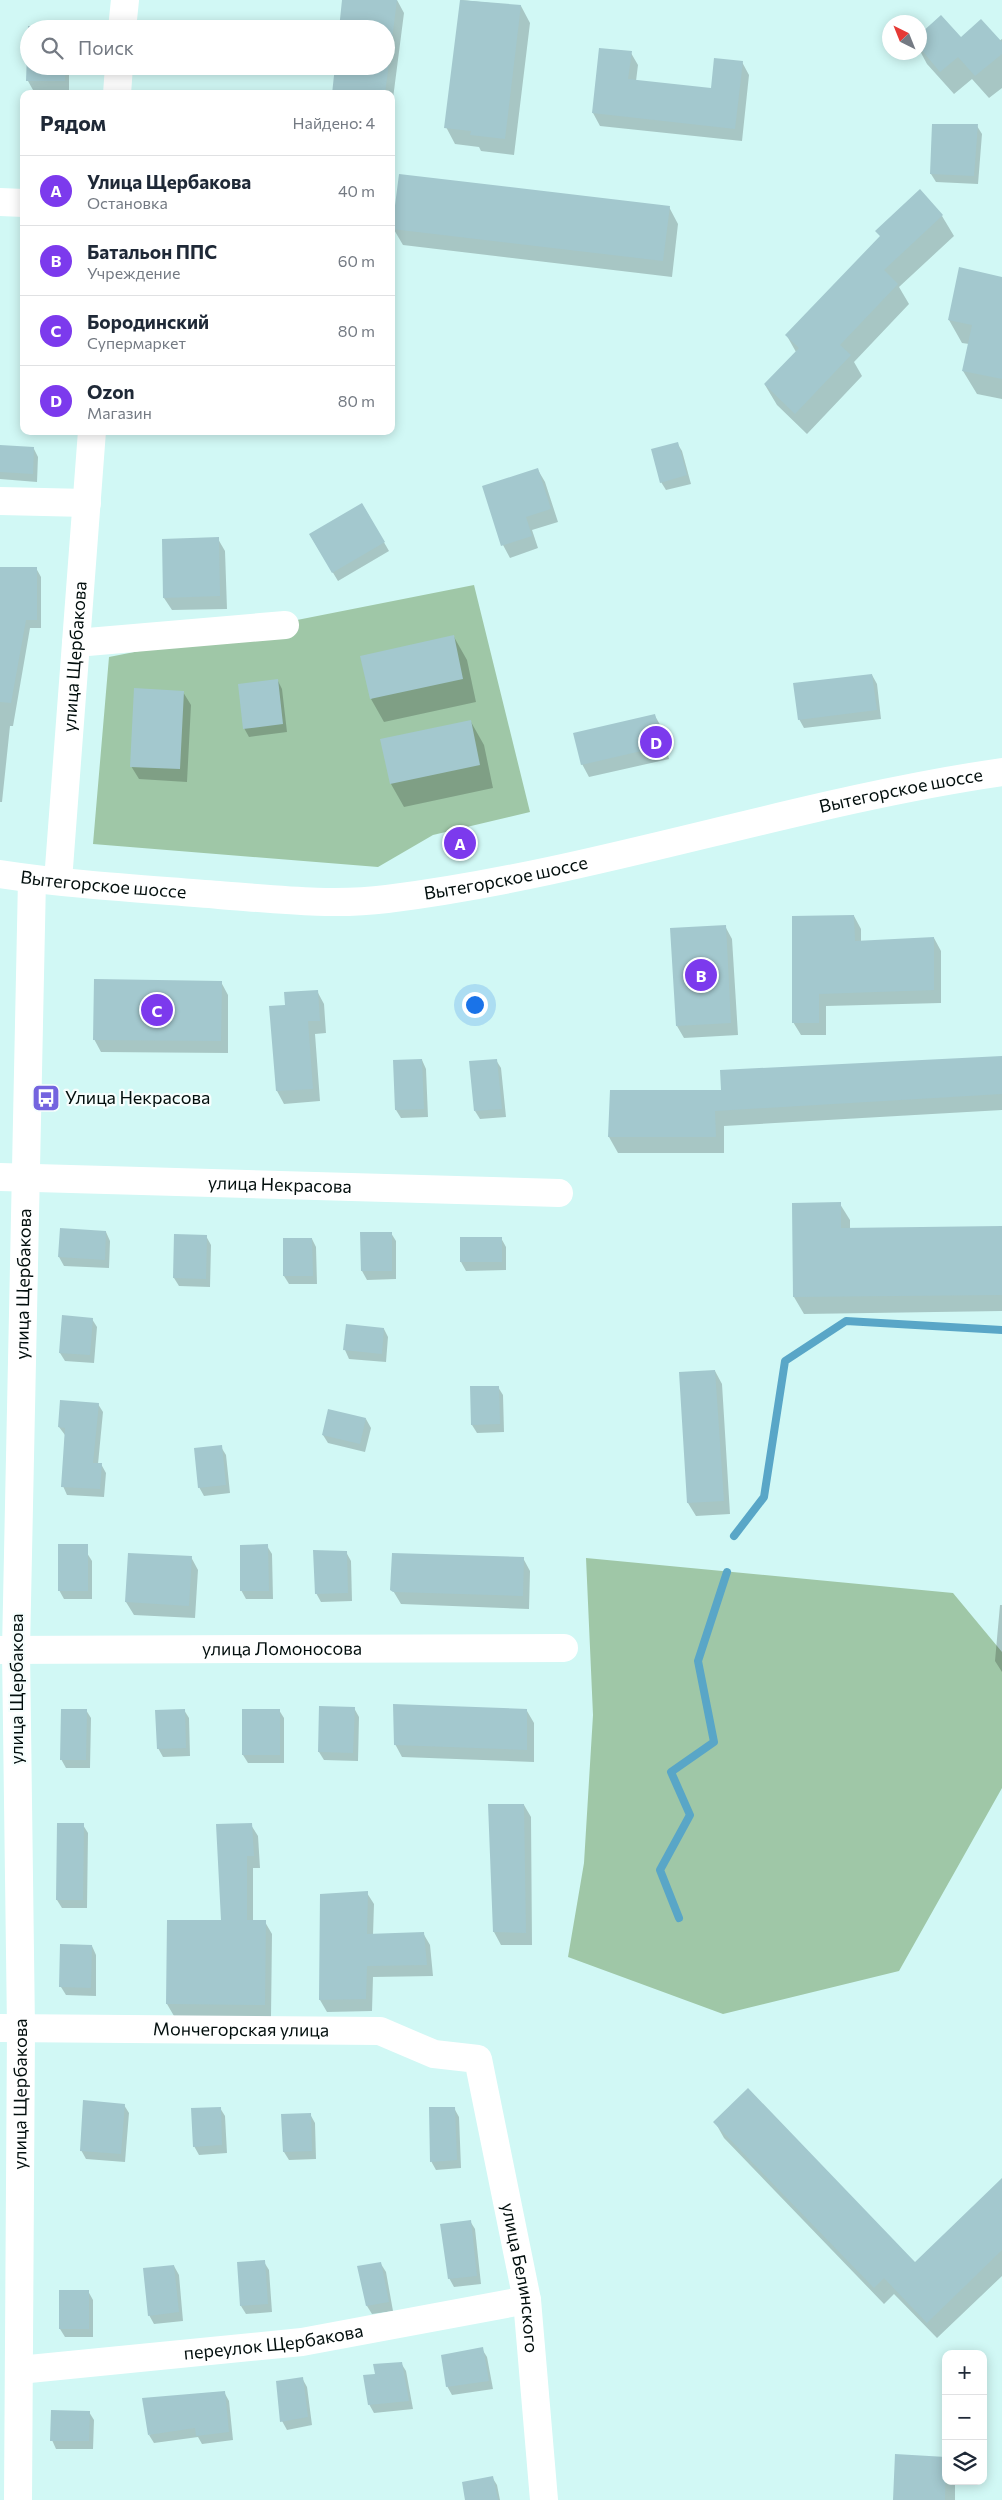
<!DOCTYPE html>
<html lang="ru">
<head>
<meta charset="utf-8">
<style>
  body { margin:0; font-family:Commissioner,sans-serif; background:#f6f6f7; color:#1f2937 }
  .controls { position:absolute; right:15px; bottom:15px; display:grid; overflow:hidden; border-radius:10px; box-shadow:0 2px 12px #0003 }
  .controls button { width:45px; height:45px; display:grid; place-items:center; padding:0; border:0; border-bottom:1px solid #e0e1e3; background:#fff; color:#1f2937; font:25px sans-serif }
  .compass { position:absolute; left:882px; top:15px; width:45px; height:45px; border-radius:50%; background:#fff; box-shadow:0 2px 12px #0003; rotate:317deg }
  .you { position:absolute; left:474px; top:1004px; width:18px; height:18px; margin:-12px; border:4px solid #fff; border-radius:50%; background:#1a73e8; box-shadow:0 0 0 8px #1a73e833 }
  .badge { display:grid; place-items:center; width:32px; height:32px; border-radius:50%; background:#7c3aed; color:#fff; font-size:16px; font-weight:700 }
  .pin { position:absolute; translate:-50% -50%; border:2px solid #fff; box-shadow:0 1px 5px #0006 }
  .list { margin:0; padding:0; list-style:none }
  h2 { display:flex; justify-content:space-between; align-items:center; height:65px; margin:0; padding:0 20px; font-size:21px }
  h2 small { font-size:16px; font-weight:400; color:#747a83 }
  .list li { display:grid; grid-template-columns:32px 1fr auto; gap:15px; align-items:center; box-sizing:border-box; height:70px; padding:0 20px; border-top:1px solid #e0e1e3 }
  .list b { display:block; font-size:19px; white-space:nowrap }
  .list p { margin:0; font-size:16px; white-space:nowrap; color:#747a83 }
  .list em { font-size:16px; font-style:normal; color:#747a83 }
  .icon { flex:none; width:28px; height:28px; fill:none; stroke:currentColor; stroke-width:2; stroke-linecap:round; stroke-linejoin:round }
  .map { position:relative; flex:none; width:1002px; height:2500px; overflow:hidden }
  .search { position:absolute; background:#fff; box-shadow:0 2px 12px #0003; left:20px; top:20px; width:375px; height:55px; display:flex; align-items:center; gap:12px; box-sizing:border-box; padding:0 18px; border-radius:28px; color:#747a83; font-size:19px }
  .panel { position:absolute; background:#fff; box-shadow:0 2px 12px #0003; left:20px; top:90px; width:375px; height:345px; border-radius:10px }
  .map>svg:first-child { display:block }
</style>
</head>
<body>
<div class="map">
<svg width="1002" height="2500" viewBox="0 0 1002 2500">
  <rect width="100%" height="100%" fill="#d1f8f5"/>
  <!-- green -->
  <path fill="#9fc7a7" d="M474 585 530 812 433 835 378 867 93 844 109 657Z
    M586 1558 953 1593 1002 1652V1788L899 1971 723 2014 568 1957 584 1863 593 1715Z"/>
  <!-- shadow -->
  <path fill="#0003" d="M344 0H397L404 13 391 114V94H333L386 66V29Z
    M461 0 521 6 530 23 514 155 481 151 479 147 455 144 446 127Z
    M941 16 961 38 999 41 1002 39V88L989 98 972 79 954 94 927 64 920 51V35Z
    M29 32V66H69V90H33L28 81Z
    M631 53 638 65 636 81 712 89 742 62 749 75 742 141 600 126 593 113Z
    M977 126 982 134 978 184 936 182 931 174Z
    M919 191 942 216 954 236 899 287 909 304 854 362 862 376 807 434 777 405 765 385 796 352 787 336 881 237 877 231Z
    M669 207 678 224 672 277 403 245 393 228Z
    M1002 278V399L977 394 963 371 969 344 962 343 949 320Z
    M677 443 682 451 691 484 666 490 661 482Z
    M0 447 34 449 38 457 37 482 0 479Z
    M538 470 545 482 558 522 532 530 538 548 510 558 503 545Z
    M362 504 389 551 338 581 310 535Z
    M218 539 225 551 227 609 172 610 164 598Z
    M36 568 41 577V628H30L13 726H10L2 802H0V653Z
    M454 637 467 660 476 702 384 722 371 699Z
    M872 675 877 684 881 719 804 728 799 719Z
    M278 681 282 689 287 732 249 737 244 728Z
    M183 692 191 705 187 782 139 779 131 766Z
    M655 716 662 728 669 759 589 777 582 764Z
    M471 722 484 745 493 788 404 807 391 784 382 740Z
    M854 916 861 929V942L934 938 941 951V1003L826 1006V1035H801L793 1022Z
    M725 926 732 939 738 1035 684 1038 677 1026Z
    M221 982 228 995V1053L101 1052 94 1039Z
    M317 991 324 1004 326 1033 315 1034 320 1101 284 1104 277 1091 271 1007 287 1006Z
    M1002 1057V1110L724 1126V1153H618L609 1137 611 1092 722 1091Z
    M422 1060 426 1069 428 1117 401 1118 396 1110Z
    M496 1060 501 1068 506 1117 480 1119 475 1111Z
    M793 1204H840L850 1220V1229L1002 1227V1311L804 1314 794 1297Z
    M61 1230 106 1232 110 1241 109 1268 64 1266 59 1257Z
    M361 1233H391L396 1241V1279L367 1280 362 1271Z
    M206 1236 211 1245 210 1287 179 1286 174 1278Z
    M461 1238H501L506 1247V1270L466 1271 461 1262Z
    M312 1239 316 1247 317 1284H289L284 1276Z
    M92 1319 97 1327 94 1363 65 1361 60 1353Z
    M384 1329 388 1337 386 1362 349 1359 345 1350Z
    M715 1371 722 1384 730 1514 696 1516 688 1503 680 1373Z
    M498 1387 503 1395 504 1432 477 1433 472 1425Z
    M98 1404 103 1412 98 1464H101L106 1473 104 1497 67 1495 63 1486 65 1435 59 1427Z
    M366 1419 371 1428 365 1452 328 1443 323 1435Z
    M221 1447 226 1455 230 1493 204 1496 199 1487Z
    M267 1546 272 1554 273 1599H246L241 1590Z
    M346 1552 351 1561 352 1601 321 1602 316 1593Z
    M87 1553 92 1561V1599H64L59 1590Z
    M191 1557 198 1570 195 1618 134 1615 126 1602Z
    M523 1558 530 1571 529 1609 401 1604 392 1589Z
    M1000 1605H1002V1672L995 1661Z
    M354 1708 359 1717 358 1761 324 1760 319 1752Z
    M86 1710 91 1718 90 1768H66L61 1759Z
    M184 1710 189 1718 190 1756 163 1757 158 1748Z
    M279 1710 284 1718V1763H248L243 1755Z
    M527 1711 534 1723V1762L402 1757 395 1744Z
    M524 1805 531 1817 532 1945H501L494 1932Z
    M83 1825 88 1833 87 1908H62L57 1900Z
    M251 1825 258 1836 260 1868H253V1922H265L272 1934 271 2017 174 2016 167 2004 222 1921Z
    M367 1893 374 1904 373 1935 423 1933 430 1945 433 1976 373 1977 372 2011 327 2012 320 2000Z
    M92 1946 96 1955V1996L66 1995 61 1987Z
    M124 2105 129 2113 125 2162 86 2159 81 2150Z
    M220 2108 225 2116 227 2153 199 2155 194 2146Z
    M454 2108 459 2117 461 2168 436 2170 431 2161Z
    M310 2114 315 2123 316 2159 289 2160 284 2152 282 2116Z
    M715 2122 915 2264 1002 2180V2276L937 2338 894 2294 884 2304 724 2138Z
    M470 2221 475 2229 481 2284 454 2287 449 2278Z
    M264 2262 269 2270 272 2312 246 2314 241 2306Z
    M381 2264 386 2272 393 2311 372 2314 367 2306Z
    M174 2266 179 2275 183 2321 154 2324 149 2315Z
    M88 2291 93 2300V2337H65L60 2329Z
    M482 2349 487 2357 493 2389 452 2395 447 2386Z
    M401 2363 406 2371 413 2409 374 2413 369 2404 376 2375Z
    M302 2378 307 2387 312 2425 287 2430 282 2421Z
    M224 2392 229 2401 233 2440 202 2444 198 2437 154 2443 149 2435Z
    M89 2412 94 2420 93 2449H56L52 2440Z
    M946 2458V2481H955V2500H894Z
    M492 2477 497 2485 500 2500H466Z"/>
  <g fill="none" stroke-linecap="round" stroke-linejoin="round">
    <!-- stream -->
    <path stroke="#59a6c7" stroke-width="8" d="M734 1536 764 1497 785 1361 846 1321 1002 1330
      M679 1918 660 1870 690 1815 671 1772 714 1742 698 1661 727 1572"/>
  </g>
  <!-- building -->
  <path fill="#a3c8ce" d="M342 0H397L385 94H332L335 66H386V29H339Z
    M460 0 521 5 505 139 470 135 471 131 444 128Z
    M941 15 961 37 981 19 1002 42V54L975 76 958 57 940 72 920 48V34Z
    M28 26H65V29H29V66H65V81H26Z
    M599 48 632 51 628 79 711 88 714 58 743 61 735 129 592 113Z
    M932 124H978L974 176 930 174Z
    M399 174 670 206 663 261 392 229Z
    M920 189 943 215 884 270 898 284 840 345 851 355 795 414 764 384 799 348 785 335 880 236 875 231Z
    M959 267 1002 277V379L962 371 972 325 948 320Z
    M678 442 687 475 660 483 651 449Z
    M0 445 34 447 33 474 0 472Z
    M538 468 551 509 526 517 532 536 501 546 482 486Z
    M362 503 385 542 332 573 309 534Z
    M219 537 220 596 163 598 162 539Z
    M0 567H37V620H26L11 703 0 702Z
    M454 635 463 679 370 699 360 656Z
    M872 674 877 710 798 720 793 683Z
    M278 679 283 724 243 729 238 684Z
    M134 688 184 691 180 769 130 767Z
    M655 714 663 746 581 765 573 733Z
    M471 720 480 765 390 784 380 739Z
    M854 915 855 941 934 937V990L819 994V1023H792V916Z
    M726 925 731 1023 676 1026 670 928Z
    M94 979 222 981 221 1041 93 1040Z
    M318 990 320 1021H308L313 1089 276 1091 269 1006 285 1005 284 992Z
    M1002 1056V1094L715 1111 716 1137H608L610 1090H721L720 1070Z
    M422 1059 424 1109 395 1110 393 1060Z
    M497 1059 502 1109 474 1111 469 1061Z
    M841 1202V1228L1002 1226V1295L793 1297 792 1203Z
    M60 1228 106 1231 105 1260 58 1257Z
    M360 1232H392V1271H361Z
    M174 1234 207 1235 206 1279 173 1278Z
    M460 1237H502V1262H460Z
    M283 1238H312L313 1276H283Z
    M62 1315 93 1318 90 1355 59 1353Z
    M346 1324 384 1328 382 1354 343 1350Z
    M715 1370 724 1501 687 1503 679 1372Z
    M470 1386H499L500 1424 471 1425Z
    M60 1400 99 1403 93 1463H102L100 1489 61 1487 65 1428 58 1427Z
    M328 1409 366 1418 360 1444 322 1435Z
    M222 1445 226 1485 198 1488 194 1448Z
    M58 1544H88V1591H58Z
    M268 1544 269 1591H240V1545Z
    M313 1550 347 1551 348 1593 315 1594Z
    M128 1553 192 1556 189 1606 125 1602Z
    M392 1553 524 1557 523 1596 393 1592 390 1590Z
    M393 1704 527 1709V1750L394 1745Z
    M319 1706 355 1707 353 1753 318 1752Z
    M61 1709H87L86 1760H60Z
    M185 1709 186 1748 157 1749 155 1710Z
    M242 1709H280V1755H242Z
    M488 1804H524L526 1933 493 1932Z
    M57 1823H84L83 1900H56Z
    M252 1823 254 1856H247V1920H266L265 2005 166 2004 167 1920H221L216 1824Z
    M368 1891 367 1934 424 1932 427 1965 367 1966 366 1999 319 2000 320 1894Z
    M60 1944 92 1945 91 1988 59 1987Z
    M748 2088 915 2262 1002 2178V2250L927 2323 884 2278 874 2288 713 2122Z
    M83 2100 125 2104 121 2154 80 2151Z
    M221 2107 222 2145 193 2147 191 2108Z
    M429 2107H455L457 2160 430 2162Z
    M311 2113 312 2151 283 2152 281 2114Z
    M471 2220 477 2276 448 2279 440 2224Z
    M265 2260 268 2304 240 2306 237 2262Z
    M381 2262 389 2302 366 2306 357 2266Z
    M174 2265 179 2312 148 2316 143 2268Z
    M59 2290H89V2329H59Z
    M483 2347 489 2381 446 2387 441 2355Z
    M402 2362 409 2401 368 2405 363 2375 375 2374 373 2364Z
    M303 2377 308 2417 280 2422 276 2381Z
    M225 2391 229 2432 196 2436 195 2428 148 2435 142 2398Z
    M51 2410 90 2411 89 2441H50Z
    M895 2454 946 2457 945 2500H893Z
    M493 2476 498 2500H465L462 2482Z"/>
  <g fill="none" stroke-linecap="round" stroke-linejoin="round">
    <!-- minor -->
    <g stroke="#fff" stroke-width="28">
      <path d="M122 29 125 0"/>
      <path d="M117 94 119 66"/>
      <path d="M0 202 24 203"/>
      <path d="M0 501 87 503"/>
      <path d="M76 643 285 625"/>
      <path id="s1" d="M58 881 92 431"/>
      <path id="s2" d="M0 1177 559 1193"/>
      <path id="s3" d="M0 1650 564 1648"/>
      <path id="s4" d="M0 2028 380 2031 434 2054 478 2059 527 2300 544 2500"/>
      <path id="s5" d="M19 2370 302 2342 527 2300"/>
      <path id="s6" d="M18 2500 21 2028 16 1650 32 879"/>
    </g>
    <!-- major -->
    <path stroke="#fff" stroke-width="28" id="s7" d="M0 874C72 885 146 889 219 895 274 899 331 906 387 899 595 873 795 802 1002 772"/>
  </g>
  <!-- icons -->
  <defs>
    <symbol id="bus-square" viewBox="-11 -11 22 22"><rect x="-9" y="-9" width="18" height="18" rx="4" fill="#7464df" stroke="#f6fefd"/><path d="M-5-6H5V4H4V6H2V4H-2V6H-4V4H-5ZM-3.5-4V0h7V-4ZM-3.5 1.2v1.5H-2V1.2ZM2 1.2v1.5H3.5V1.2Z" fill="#fff"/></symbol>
  </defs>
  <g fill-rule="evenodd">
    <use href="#bus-square" x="30" y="1082" width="32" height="32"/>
  </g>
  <g text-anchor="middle" stroke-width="4.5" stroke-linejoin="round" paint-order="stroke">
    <!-- street labels -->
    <g font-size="18" fill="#020e0d" stroke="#f6fefd">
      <text dy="6" stroke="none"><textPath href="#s1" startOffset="225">улица Щербакова</textPath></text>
      <text dy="6" stroke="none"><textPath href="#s7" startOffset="914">Вытегорское шоссе</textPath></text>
      <text dy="6" stroke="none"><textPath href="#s7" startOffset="509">Вытегорское шоссе</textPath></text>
      <text dy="6" stroke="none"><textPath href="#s7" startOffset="104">Вытегорское шоссе</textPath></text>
      <text dy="6" stroke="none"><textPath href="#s2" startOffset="280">улица Некрасова</textPath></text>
      <text dy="6" stroke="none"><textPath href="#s6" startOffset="1216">улица Щербакова</textPath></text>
      <text dy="6" stroke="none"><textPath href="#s3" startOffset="282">улица Ломоносова</textPath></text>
      <text transform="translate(17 1689) rotate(-90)" y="6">улица Щербакова</text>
      <text dy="6" stroke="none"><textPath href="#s4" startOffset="241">Мончегорская улица</textPath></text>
      <text dy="6" stroke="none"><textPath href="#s6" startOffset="406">улица Щербакова</textPath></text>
      <text dy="6" stroke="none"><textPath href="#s4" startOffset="706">улица Белинского</textPath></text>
      <text dy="6" stroke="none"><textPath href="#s5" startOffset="256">переулок Щербакова</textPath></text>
    </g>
    <!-- poi labels -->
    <g font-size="18" fill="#020e0d" stroke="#f6fefd" text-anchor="start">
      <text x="65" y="1104">Улица Некрасова</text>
    </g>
  </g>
</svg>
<div class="controls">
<button>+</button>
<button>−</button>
<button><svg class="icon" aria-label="layers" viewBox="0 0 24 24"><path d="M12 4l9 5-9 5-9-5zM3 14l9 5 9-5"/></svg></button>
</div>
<svg class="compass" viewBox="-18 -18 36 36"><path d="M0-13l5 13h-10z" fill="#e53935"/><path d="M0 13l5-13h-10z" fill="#747a83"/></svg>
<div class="you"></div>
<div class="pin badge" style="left:460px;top:843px">A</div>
<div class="pin badge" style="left:701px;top:975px">B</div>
<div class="pin badge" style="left:157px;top:1010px">C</div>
<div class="pin badge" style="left:656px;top:742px">D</div>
<div class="search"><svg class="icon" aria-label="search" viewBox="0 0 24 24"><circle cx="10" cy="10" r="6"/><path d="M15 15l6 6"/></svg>Поиск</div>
<section class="panel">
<h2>Рядом<small>Найдено: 4</small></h2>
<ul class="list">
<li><span class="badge">A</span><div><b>Улица Щербакова</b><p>Остановка</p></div><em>40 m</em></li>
<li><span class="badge">B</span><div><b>Батальон ППС</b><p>Учреждение</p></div><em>60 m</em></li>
<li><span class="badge">C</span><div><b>Бородинский</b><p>Супермаркет</p></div><em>80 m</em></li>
<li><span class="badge">D</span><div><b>Ozon</b><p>Магазин</p></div><em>80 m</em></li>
</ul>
</section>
</div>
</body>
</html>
